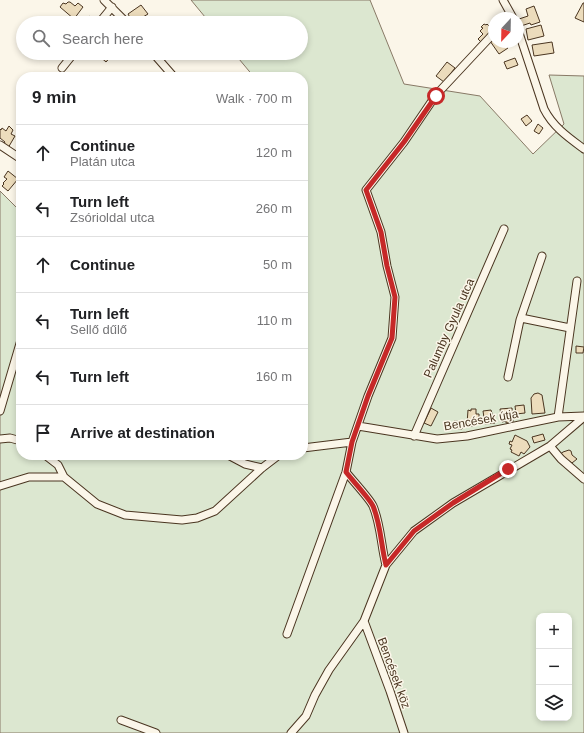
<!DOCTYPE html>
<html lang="en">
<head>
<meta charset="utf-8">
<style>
  body { margin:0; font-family:Arial,sans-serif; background:#f6f6f6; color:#202124 }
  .controls { position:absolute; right:12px; bottom:12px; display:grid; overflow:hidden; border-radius:8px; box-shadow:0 2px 6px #0003 }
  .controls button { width:36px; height:36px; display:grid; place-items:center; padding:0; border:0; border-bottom:1px solid #e0e0e0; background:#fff; color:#202124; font:20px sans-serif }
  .compass { position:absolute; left:488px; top:12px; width:36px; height:36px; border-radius:50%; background:#fff; box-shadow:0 2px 6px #0003; rotate:202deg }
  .stop { position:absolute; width:12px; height:12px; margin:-9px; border:3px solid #c62828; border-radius:50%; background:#fff }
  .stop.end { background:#c62828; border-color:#fff; box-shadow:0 1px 4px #0008 }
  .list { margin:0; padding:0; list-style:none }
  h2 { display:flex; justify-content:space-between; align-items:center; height:52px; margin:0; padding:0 16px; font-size:17px }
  h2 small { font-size:13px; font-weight:400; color:#757577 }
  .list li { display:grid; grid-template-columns:26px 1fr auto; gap:12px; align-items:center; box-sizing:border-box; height:56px; padding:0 16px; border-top:1px solid #e0e0e0 }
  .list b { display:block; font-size:15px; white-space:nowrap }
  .list p { margin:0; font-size:13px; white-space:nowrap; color:#757577 }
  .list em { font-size:13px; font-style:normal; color:#757577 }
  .icon { flex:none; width:22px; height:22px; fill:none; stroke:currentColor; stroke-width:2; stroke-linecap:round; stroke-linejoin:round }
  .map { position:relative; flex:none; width:584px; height:733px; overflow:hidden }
  .search { position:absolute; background:#fff; box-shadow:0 2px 6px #0003; left:16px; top:16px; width:292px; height:44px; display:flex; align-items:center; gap:10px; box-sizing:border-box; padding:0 14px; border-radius:22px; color:#757577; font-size:15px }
  .panel { position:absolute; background:#fff; box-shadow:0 2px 6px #0003; left:16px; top:72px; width:292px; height:388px; border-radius:16px }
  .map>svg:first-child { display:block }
</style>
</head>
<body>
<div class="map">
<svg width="584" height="733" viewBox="0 0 584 733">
  <rect width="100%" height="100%" fill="#fbf6e9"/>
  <!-- green -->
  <path fill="#dce7d0" stroke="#887966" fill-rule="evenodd" d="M191 0H370L404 84 480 96 533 154 564 124 549 75 584 76V733H0V191L21 212V455H303V77H254L234 53H301V23H210ZM539 616H569V718H539Z"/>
  <!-- building -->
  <path fill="#ecdcbc" stroke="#4a3520" d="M68 2H70L75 6 78 3 83 7 74 19 60 7 63 3 66 4Z
    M583 3H584V22L575 18Z
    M141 5 148 14 133 23 128 14Z
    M534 6 540 22 531 25 530 23 521 26 519 19 528 16 526 9Z
    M83 16 86 19 89 16 94 20 91 23H78Z
    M484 24 486 25 487 24 493 30 481 42 478 39 483 34 480 31 483 28 481 27Z
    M541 25 544 36 528 40 526 29Z
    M494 38V42H503L508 48 499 54 490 41Z
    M552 42 554 53 534 56 532 45Z
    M97 53H114L106 62 97 54Z
    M515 58 518 65 507 69 504 62Z
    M447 62 455 68 444 82 436 76Z
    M527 115 532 121 526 126 521 119Z
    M538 124 543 128 539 134 534 131Z
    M9 126 13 130 11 134 15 136 8 148 3 145 5 142 0 138V129L1 130 2 128 6 131Z
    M8 171 18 179 8 191 2 186 4 184 3 183 7 179 4 177Z
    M576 346 584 347 583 353H576Z
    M538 393 542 395 545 413 532 414 531 398 534 394Z
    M524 405 525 413 516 414 515 406Z
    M431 408 438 412 431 426 424 423Z
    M512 408 513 422 506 423V421L502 422 500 409Z
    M471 409H476V414H479V422H477L476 425H473V426H470V424H467L468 410 471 411Z
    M491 410 495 423 485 424 483 411Z
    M454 421 463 422 462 429 453 428Z
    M543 434 545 440 534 443 532 437Z
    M515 435 527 441 530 447 524 454 521 452 519 456 511 452 512 450 510 449 512 445 509 444 510 441 512 442Z
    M569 450 571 451 572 455 577 459 572 463 569 461 567 463 559 455 563 452Z"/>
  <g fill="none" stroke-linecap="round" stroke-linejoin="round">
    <defs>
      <path id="minor" d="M104 0 127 23
        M503 0 513 18
        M99 23 112 7
        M518 30 544 109C553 127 569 138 584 149
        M153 53 174 77
        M62 68 74 53
        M0 145 21 159
        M521 318 570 328
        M508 377 520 320 542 256
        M0 411 21 340
        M558 417 577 281
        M358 426 437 439 467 436 558 417 584 416
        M414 436 504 229
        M0 439 10 438 21 441
        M550 446 561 459 584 479
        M303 448 352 442
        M45 455 58 465 64 477 97 504 125 515 182 520 197 518 215 511 262 468 279 455
        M228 455 245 464 262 468
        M346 472C352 480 370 499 373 506 381 525 381 546 386 565
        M0 486 29 477H64
        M364 621 390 691 404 733
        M287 634 346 472 352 442 368 396 392 338 395 297 387 266 381 232 366 190 404 142 436 95 494 33
        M121 720 156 733
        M291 733 306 716 315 695 329 670 364 621 386 565 414 531 453 503 550 446 584 417"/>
    </defs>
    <!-- minor casing -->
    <use href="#minor" stroke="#4a3520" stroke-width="9"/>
    <!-- minor -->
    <use href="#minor" stroke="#fbf6e9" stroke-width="7"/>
  </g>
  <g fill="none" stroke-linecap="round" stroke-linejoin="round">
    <!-- route -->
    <path stroke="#c62828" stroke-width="5" d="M436 96 404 142 366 190 381 232 387 266 395 297 392 338 368 396 352 442 346 472C352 480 370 499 373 506 381 525 381 546 386 565L414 531 453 503 508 469"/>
  </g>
  <g text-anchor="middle" stroke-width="3" stroke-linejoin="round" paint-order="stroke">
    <!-- street labels -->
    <g font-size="12" fill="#4a3520" stroke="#fbf6e9">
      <text transform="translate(449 328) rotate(-66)" y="4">Palumby Gyula utca</text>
      <text transform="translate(481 420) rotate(-10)" y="4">Bencések útja</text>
      <text transform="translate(394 673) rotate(70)" y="4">Bencések köz</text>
    </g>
  </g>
</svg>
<div class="controls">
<button>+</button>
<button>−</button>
<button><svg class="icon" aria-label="layers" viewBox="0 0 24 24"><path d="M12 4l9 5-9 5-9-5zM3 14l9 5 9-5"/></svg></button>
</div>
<svg class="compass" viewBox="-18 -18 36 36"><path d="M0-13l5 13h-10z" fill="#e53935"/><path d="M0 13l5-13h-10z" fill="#757577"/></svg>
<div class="stop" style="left:436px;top:96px"></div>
<div class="stop end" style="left:508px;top:469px"></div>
<div class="search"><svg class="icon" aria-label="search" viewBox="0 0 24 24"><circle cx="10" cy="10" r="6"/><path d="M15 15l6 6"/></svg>Search here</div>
<section class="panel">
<h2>9 min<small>Walk · 700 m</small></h2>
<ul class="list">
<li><svg class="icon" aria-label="ahead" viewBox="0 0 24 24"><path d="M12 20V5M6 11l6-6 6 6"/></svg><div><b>Continue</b><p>Platán utca</p></div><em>120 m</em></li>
<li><svg class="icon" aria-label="left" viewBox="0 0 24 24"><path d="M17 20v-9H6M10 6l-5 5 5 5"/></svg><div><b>Turn left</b><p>Zsórioldal utca</p></div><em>260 m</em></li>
<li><svg class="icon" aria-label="ahead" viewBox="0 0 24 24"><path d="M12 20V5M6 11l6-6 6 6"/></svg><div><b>Continue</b></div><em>50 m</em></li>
<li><svg class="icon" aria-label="left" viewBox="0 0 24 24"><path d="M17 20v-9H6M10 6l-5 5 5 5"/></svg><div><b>Turn left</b><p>Sellő dűlő</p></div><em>110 m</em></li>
<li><svg class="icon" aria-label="left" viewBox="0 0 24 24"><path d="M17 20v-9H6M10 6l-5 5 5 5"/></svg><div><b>Turn left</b></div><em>160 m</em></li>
<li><svg class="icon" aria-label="arrive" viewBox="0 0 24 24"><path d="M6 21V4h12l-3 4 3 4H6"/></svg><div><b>Arrive at destination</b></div></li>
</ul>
</section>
</div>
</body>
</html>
